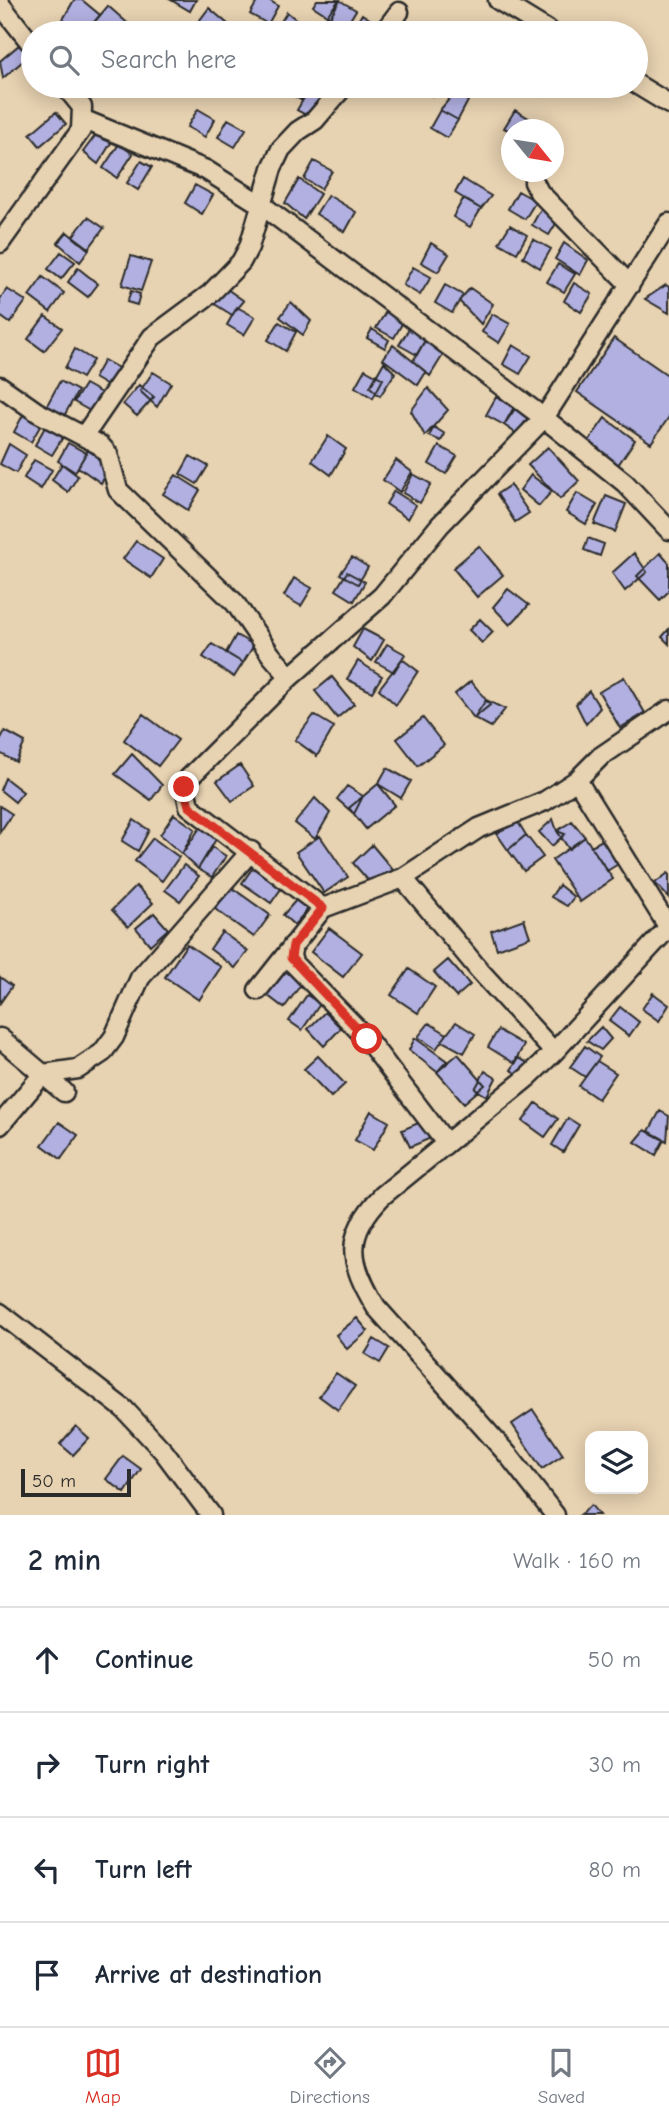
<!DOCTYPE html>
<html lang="en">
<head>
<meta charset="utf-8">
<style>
  body { margin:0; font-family:"Comic Neue",sans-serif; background:#f6f6f7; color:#1f2937 }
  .controls { position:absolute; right:21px; bottom:21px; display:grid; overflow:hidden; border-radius:14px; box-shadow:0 4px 18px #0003 }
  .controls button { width:63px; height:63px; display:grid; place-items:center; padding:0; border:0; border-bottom:2px solid #e0e1e3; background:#fff; color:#1f2937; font:35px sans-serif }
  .compass { position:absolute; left:501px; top:119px; width:63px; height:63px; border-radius:50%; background:#fff; box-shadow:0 4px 18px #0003; rotate:120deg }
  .scale { position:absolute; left:21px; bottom:18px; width:110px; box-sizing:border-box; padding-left:7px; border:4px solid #2b2b2b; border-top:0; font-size:19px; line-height:24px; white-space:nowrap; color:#2b2b2b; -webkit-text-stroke:5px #e7d2b1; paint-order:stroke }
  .stop { position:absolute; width:21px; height:21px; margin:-16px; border:5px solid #d93025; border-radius:50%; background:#fff }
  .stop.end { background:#d93025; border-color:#fff; box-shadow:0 2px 7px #0008 }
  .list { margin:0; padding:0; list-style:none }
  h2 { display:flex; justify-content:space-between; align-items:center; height:91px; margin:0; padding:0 28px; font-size:30px }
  h2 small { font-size:23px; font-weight:400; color:#747a83 }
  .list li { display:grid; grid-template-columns:46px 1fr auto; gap:21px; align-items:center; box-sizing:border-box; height:105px; padding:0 28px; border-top:2px solid #e0e1e3 }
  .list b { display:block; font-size:26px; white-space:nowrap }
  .list em { font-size:23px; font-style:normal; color:#747a83 }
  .icon { flex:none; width:38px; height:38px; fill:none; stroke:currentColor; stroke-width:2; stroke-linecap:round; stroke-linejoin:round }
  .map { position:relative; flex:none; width:669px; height:1515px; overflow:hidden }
  .search { position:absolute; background:#fff; box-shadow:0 4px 18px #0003; left:21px; right:21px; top:21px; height:77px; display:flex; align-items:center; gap:18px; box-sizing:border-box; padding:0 24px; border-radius:38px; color:#747a83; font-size:26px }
  .sheet { height:511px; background:#fff }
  nav { display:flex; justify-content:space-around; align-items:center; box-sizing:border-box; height:98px; border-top:2px solid #e0e1e3; background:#fff; font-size:19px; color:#747a83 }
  nav a { display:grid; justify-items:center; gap:4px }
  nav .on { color:#d93025 }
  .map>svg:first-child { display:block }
</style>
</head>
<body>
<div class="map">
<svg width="669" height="1515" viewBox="0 0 669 1515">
  <rect width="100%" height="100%" fill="#e7d2b1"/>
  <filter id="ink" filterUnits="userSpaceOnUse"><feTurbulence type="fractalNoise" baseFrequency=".0143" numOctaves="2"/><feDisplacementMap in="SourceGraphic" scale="14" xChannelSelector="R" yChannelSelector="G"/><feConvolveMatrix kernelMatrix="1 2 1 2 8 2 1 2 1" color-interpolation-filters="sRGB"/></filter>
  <g filter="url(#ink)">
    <!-- building -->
    <path fill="#b1b0e1" stroke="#2b2b2b" stroke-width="2" d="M74 0H82L100 15 85 33 57 30Z
      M171 0H196L190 11Z
      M258 0H269L278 6 268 24 250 14Z
      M317 0H340L330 17 313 6Z
      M339 0 356 10 342 33H325L318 27Z
      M108 6 132 27 126 33H85Z
      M209 8 235 30 233 33H190Z
      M287 12 310 31 308 33 275 31Z
      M362 14 379 25 374 33H351Z
      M19 45 29 56 3 78 0 61Z
      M286 86H309L301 100 284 90Z
      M420 86H438L432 96Z
      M308 91 325 101 315 120 297 110Z
      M455 92 468 101 458 120 440 110Z
      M198 109 215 119 205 137 187 127Z
      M440 110 458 120 447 138 430 128Z
      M515 110 532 120 527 130 512 132 504 128Z
      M56 112 66 124 40 146 30 134Z
      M228 119 246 129 235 147 218 137Z
      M98 132 111 143 98 164 83 152Z
      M119 144 133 154 117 178 103 168Z
      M141 161 152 167 138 190 127 183Z
      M314 161 332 171 321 189 304 179Z
      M299 179 320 194 304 219 285 203Z
      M463 179 491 196 481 209 455 193Z
      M195 185 213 195 202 214 185 203Z
      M518 191 536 201 525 219 508 209Z
      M328 195 356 212 345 232 316 214Z
      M463 199 481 209 470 227 453 217Z
      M542 207 560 217 549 235 532 225Z
      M88 217 104 228 89 248 73 236Z
      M510 225 527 235 517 253 499 243Z
      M67 232 89 250 80 262 58 243Z
      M533 239 551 249 540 268 523 257Z
      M431 243 449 254 438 272 421 262Z
      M564 243 588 260 580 275 555 259Z
      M61 252 75 262 61 279 48 269Z
      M131 256 151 262 141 291 122 285Z
      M558 264 575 274 564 292 547 282Z
      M413 267 431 277 420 295 403 285Z
      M78 268 98 284 88 297 68 282Z
      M43 277 64 293 50 312 29 296Z
      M574 283 592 294 581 312 564 301Z
      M445 285 463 295 452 313 435 303Z
      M666 285 669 287V313L645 299Z
      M224 287 244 301 232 315 213 303Z
      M470 288 493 304 481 324 459 301Z
      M7 289 26 301 10 323 0 316V299Z
      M131 291 140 294 137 305 127 302Z
      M291 302 311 321 303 335 280 317Z
      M237 307 255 317 244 335 227 325Z
      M387 310 404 320 394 338 376 328Z
      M492 314 510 324 499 343 482 332Z
      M45 316 62 328 44 351 28 339Z
      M279 322 296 332 286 351 268 340Z
      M410 327 427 337 417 355 399 345Z
      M372 329 389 340 385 348 367 338Z
      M614 338 669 376V417L651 443 577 392Z
      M425 340 443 355 430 376 413 361Z
      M393 345 426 372 418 385 383 359Z
      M513 345 531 356 520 374 503 364Z
      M75 349 93 360 82 378 65 368Z
      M104 360 122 370 111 388 94 378Z
      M384 362 395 373 380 396 370 387Z
      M365 369 383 379 373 398 355 387Z
      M153 372 171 383 157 407 140 391Z
      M60 381 78 391 64 416 46 407Z
      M85 384 103 394 92 412 74 402Z
      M139 385 154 397 137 416 123 404Z
      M428 388 448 410 425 436 411 411Z
      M496 397 514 407 504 425 486 415Z
      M519 403 530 414 517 434 504 425Z
      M24 413 42 423 31 442 14 432Z
      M605 418 635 440 618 465 588 442Z
      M45 427 63 437 52 455 35 445Z
      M434 427 445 434 441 441 429 436Z
      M328 436 346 449 331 475 312 461Z
      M68 443 86 453 75 472 58 461Z
      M9 444 26 455 16 473 0 464Z
      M439 446 457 456 446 474 429 464Z
      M548 447 579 481 560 499 528 465Z
      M88 450 111 467 101 483 78 467Z
      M190 456 208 466 197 484 180 474Z
      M34 460 52 470 41 489 24 478Z
      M396 460 412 472 400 492 383 480Z
      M62 464 78 476 68 492 52 480Z
      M413 474 431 484 420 503 403 493Z
      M176 475 200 490 188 510 163 494Z
      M531 475 552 491 539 506 520 490Z
      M510 485 529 513 515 522 497 494Z
      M394 491 416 505 408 519 386 504Z
      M577 493 597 505 586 524 566 512Z
      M606 496 626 504 615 532 594 524Z
      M588 538 604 544 600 556 584 550Z
      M136 541 163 559 151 578 123 559Z
      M479 546 503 575 477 597 453 568Z
      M634 553 647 572 625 591 612 573Z
      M660 553 669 563V591L660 600 637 576Z
      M352 557 368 567 358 584 340 574Z
      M347 572 365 582 354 601 336 590Z
      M294 578 312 588 301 606 284 596Z
      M508 589 529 605 510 625 493 607Z
      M480 619 493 632 482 643 469 630Z
      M363 629 384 640 372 661 353 647Z
      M669 629V644L662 637Z
      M236 635 254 645 243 663 226 653Z
      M212 644 243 663 234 677 203 657Z
      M387 644 405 654 394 672 376 662Z
      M402 659 418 671 396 705 379 689Z
      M358 661 382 676 372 692 347 679Z
      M332 677 354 704 337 718 315 691Z
      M624 677 645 713 620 728 599 692Z
      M471 681 490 705 474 718 455 694Z
      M589 691 600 708 586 724 576 704Z
      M486 700 505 709 491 727 474 718Z
      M143 714 178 740 158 766 124 740Z
      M314 715 334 727 317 756 295 740Z
      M423 718 444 745 418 766 397 739Z
      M5 731 25 742 16 762 0 753V740Z
      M132 754 162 785 151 800 115 774Z
      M240 765 254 786 232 801 217 781Z
      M387 768 411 781 401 798 378 784Z
      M5 778 23 792 15 802 0 790Z
      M378 784 395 805 366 829 349 808Z
      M347 786 363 796 354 814 337 799Z
      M315 798 330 813 315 839 295 823Z
      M0 806 12 814 0 832Z
      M174 814 195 829 182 854 160 835Z
      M515 817 526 835 508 850 497 834Z
      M553 819 557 831 565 834 552 846 539 832Z
      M134 820 149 830 138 851 122 841Z
      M572 821 585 837 569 849 557 831Z
      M204 822 218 836 198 869 182 854Z
      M526 835 543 857 524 871 508 850Z
      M320 836 348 877 324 893 296 852Z
      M610 836 623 861 607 871 591 846Z
      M585 837 613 879 580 902 552 860Z
      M153 838 179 857 162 881 135 861Z
      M372 845 393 870 374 887 353 863Z
      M212 847 226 856 212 877 198 869Z
      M184 865 199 876 180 901 165 890Z
      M254 866 283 886 271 903 242 883Z
      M668 873 669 874V898L655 883Z
      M559 885 574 897 567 906 551 897Z
      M136 886 153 903 128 927 112 910Z
      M231 887 270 915 254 937 215 909Z
      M297 899 308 909 294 925 283 915Z
      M154 913 168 929 150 945 136 928Z
      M524 919 530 937 497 949 491 931Z
      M329 928 362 953 343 977 311 952Z
      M222 932 248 951 235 968 210 949Z
      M187 944 221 967 199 1000 165 977Z
      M448 960 470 985 456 997 434 972Z
      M281 968 302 983 284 1008 263 992Z
      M409 969 435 987 418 1013 391 995Z
      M0 977 12 986 0 1003Z
      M653 993 669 1005 659 1021 642 1009Z
      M307 995 320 1004 302 1030 289 1021Z
      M620 1007 639 1022 629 1036 609 1021Z
      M325 1012 341 1028 324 1046 308 1029Z
      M456 1022 475 1034 464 1053 442 1041Z
      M429 1023 447 1034 436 1049 418 1037Z
      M601 1027 611 1039 601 1050 587 1041Z
      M498 1030 524 1045 514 1063 488 1047Z
      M415 1038 447 1061 437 1072 409 1050Z
      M585 1046 600 1057 585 1077 570 1067Z
      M458 1054 485 1085 464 1103 437 1072Z
      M318 1056 345 1084 331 1097 304 1069Z
      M519 1058 532 1066 524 1078 511 1070Z
      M597 1061 616 1073 598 1099 579 1086Z
      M485 1071 496 1078 487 1096 475 1089Z
      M536 1103 558 1119 545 1137 523 1121Z
      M371 1111 389 1122 373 1150 355 1140Z
      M660 1111 669 1116 667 1141 649 1131Z
      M568 1118 579 1125 563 1152 552 1145Z
      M423 1121 431 1138 410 1147 402 1130Z
      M59 1122 78 1135 61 1159 42 1145Z
      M645 1130 664 1140 656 1155 635 1142Z
      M357 1318 368 1331 347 1349 336 1335Z
      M374 1339 389 1348 380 1363 365 1354Z
      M336 1373 355 1386 338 1410 319 1396Z
      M533 1410 563 1455 542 1469 512 1424Z
      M76 1426 89 1438 73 1455 60 1444Z
      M123 1456 141 1469 125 1493 106 1479Z
      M591 1505 599 1515H580Z"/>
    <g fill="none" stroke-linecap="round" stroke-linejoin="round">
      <defs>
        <path id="minor" d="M498 0 552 33
          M0 4 33 46
          M383 33 399 12
          M636 84 669 104
          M82 119 206 170 263 206 544 418 625 483 669 530
          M534 182 539 192 630 285
          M0 243 81 130 82 107 65 86
          M0 386 37 412 100 445 108 454 118 490 235 603 271 655 290 677
          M84 436 152 337 210 294 241 262 249 247 272 168 281 149 298 131 315 120 344 86
          M669 710 600 757 577 780 669 928
          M403 878 479 828 545 801 577 780
          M668 928 554 1052 480 971 403 878 323 908 189 806 185 787 189 778 290 677 382 596 440 525 544 418 669 223
          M293 945 291 955 293 963 367 1039 446 1143
          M258 990 323 908
          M0 1038 64 1092
          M554 1052 528 1077 382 1196C343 1236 349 1262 376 1307L509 1456 555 1515
          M0 1125 43 1074 78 1069 102 1053 114 1037 140 978 251 851
          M0 1313 124 1409 164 1452 211 1515"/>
      </defs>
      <!-- minor casing -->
      <use href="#minor" stroke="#2b2b2b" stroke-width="23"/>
      <!-- minor -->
      <use href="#minor" stroke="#e7d2b1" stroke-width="18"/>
    </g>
  </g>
  <g fill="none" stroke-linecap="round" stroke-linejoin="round" filter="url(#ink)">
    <!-- route -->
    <path stroke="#d93025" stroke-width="9" d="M184 787 189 806 323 908 293 945 291 958 367 1039"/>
  </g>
</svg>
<div class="controls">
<button><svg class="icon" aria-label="layers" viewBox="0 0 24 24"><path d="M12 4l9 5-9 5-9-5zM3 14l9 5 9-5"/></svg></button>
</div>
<svg class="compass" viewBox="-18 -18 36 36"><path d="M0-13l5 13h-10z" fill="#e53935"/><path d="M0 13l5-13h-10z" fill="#747a83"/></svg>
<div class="scale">50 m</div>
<div class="stop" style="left:367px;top:1039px"></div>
<div class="stop end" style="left:184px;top:787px"></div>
<div class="search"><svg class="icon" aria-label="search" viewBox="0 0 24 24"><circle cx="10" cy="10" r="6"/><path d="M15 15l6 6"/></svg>Search here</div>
</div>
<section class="sheet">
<h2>2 min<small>Walk · 160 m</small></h2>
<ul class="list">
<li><svg class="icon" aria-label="ahead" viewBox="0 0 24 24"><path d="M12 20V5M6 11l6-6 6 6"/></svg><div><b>Continue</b></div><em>50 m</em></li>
<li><svg class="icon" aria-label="right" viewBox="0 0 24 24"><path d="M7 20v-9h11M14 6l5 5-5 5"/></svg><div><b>Turn right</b></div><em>30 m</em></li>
<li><svg class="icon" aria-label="left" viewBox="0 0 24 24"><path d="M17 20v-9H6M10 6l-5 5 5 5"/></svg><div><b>Turn left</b></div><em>80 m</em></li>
<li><svg class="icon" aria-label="arrive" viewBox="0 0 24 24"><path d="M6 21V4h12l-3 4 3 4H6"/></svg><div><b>Arrive at destination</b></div></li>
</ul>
</section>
<nav>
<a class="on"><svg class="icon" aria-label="map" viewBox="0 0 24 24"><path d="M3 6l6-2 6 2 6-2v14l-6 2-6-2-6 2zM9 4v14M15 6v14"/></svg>Map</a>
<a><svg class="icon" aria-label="directions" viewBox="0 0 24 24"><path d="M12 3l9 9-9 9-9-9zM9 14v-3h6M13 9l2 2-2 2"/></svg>Directions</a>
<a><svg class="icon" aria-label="saved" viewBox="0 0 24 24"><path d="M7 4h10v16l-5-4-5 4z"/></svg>Saved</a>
</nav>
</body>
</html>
